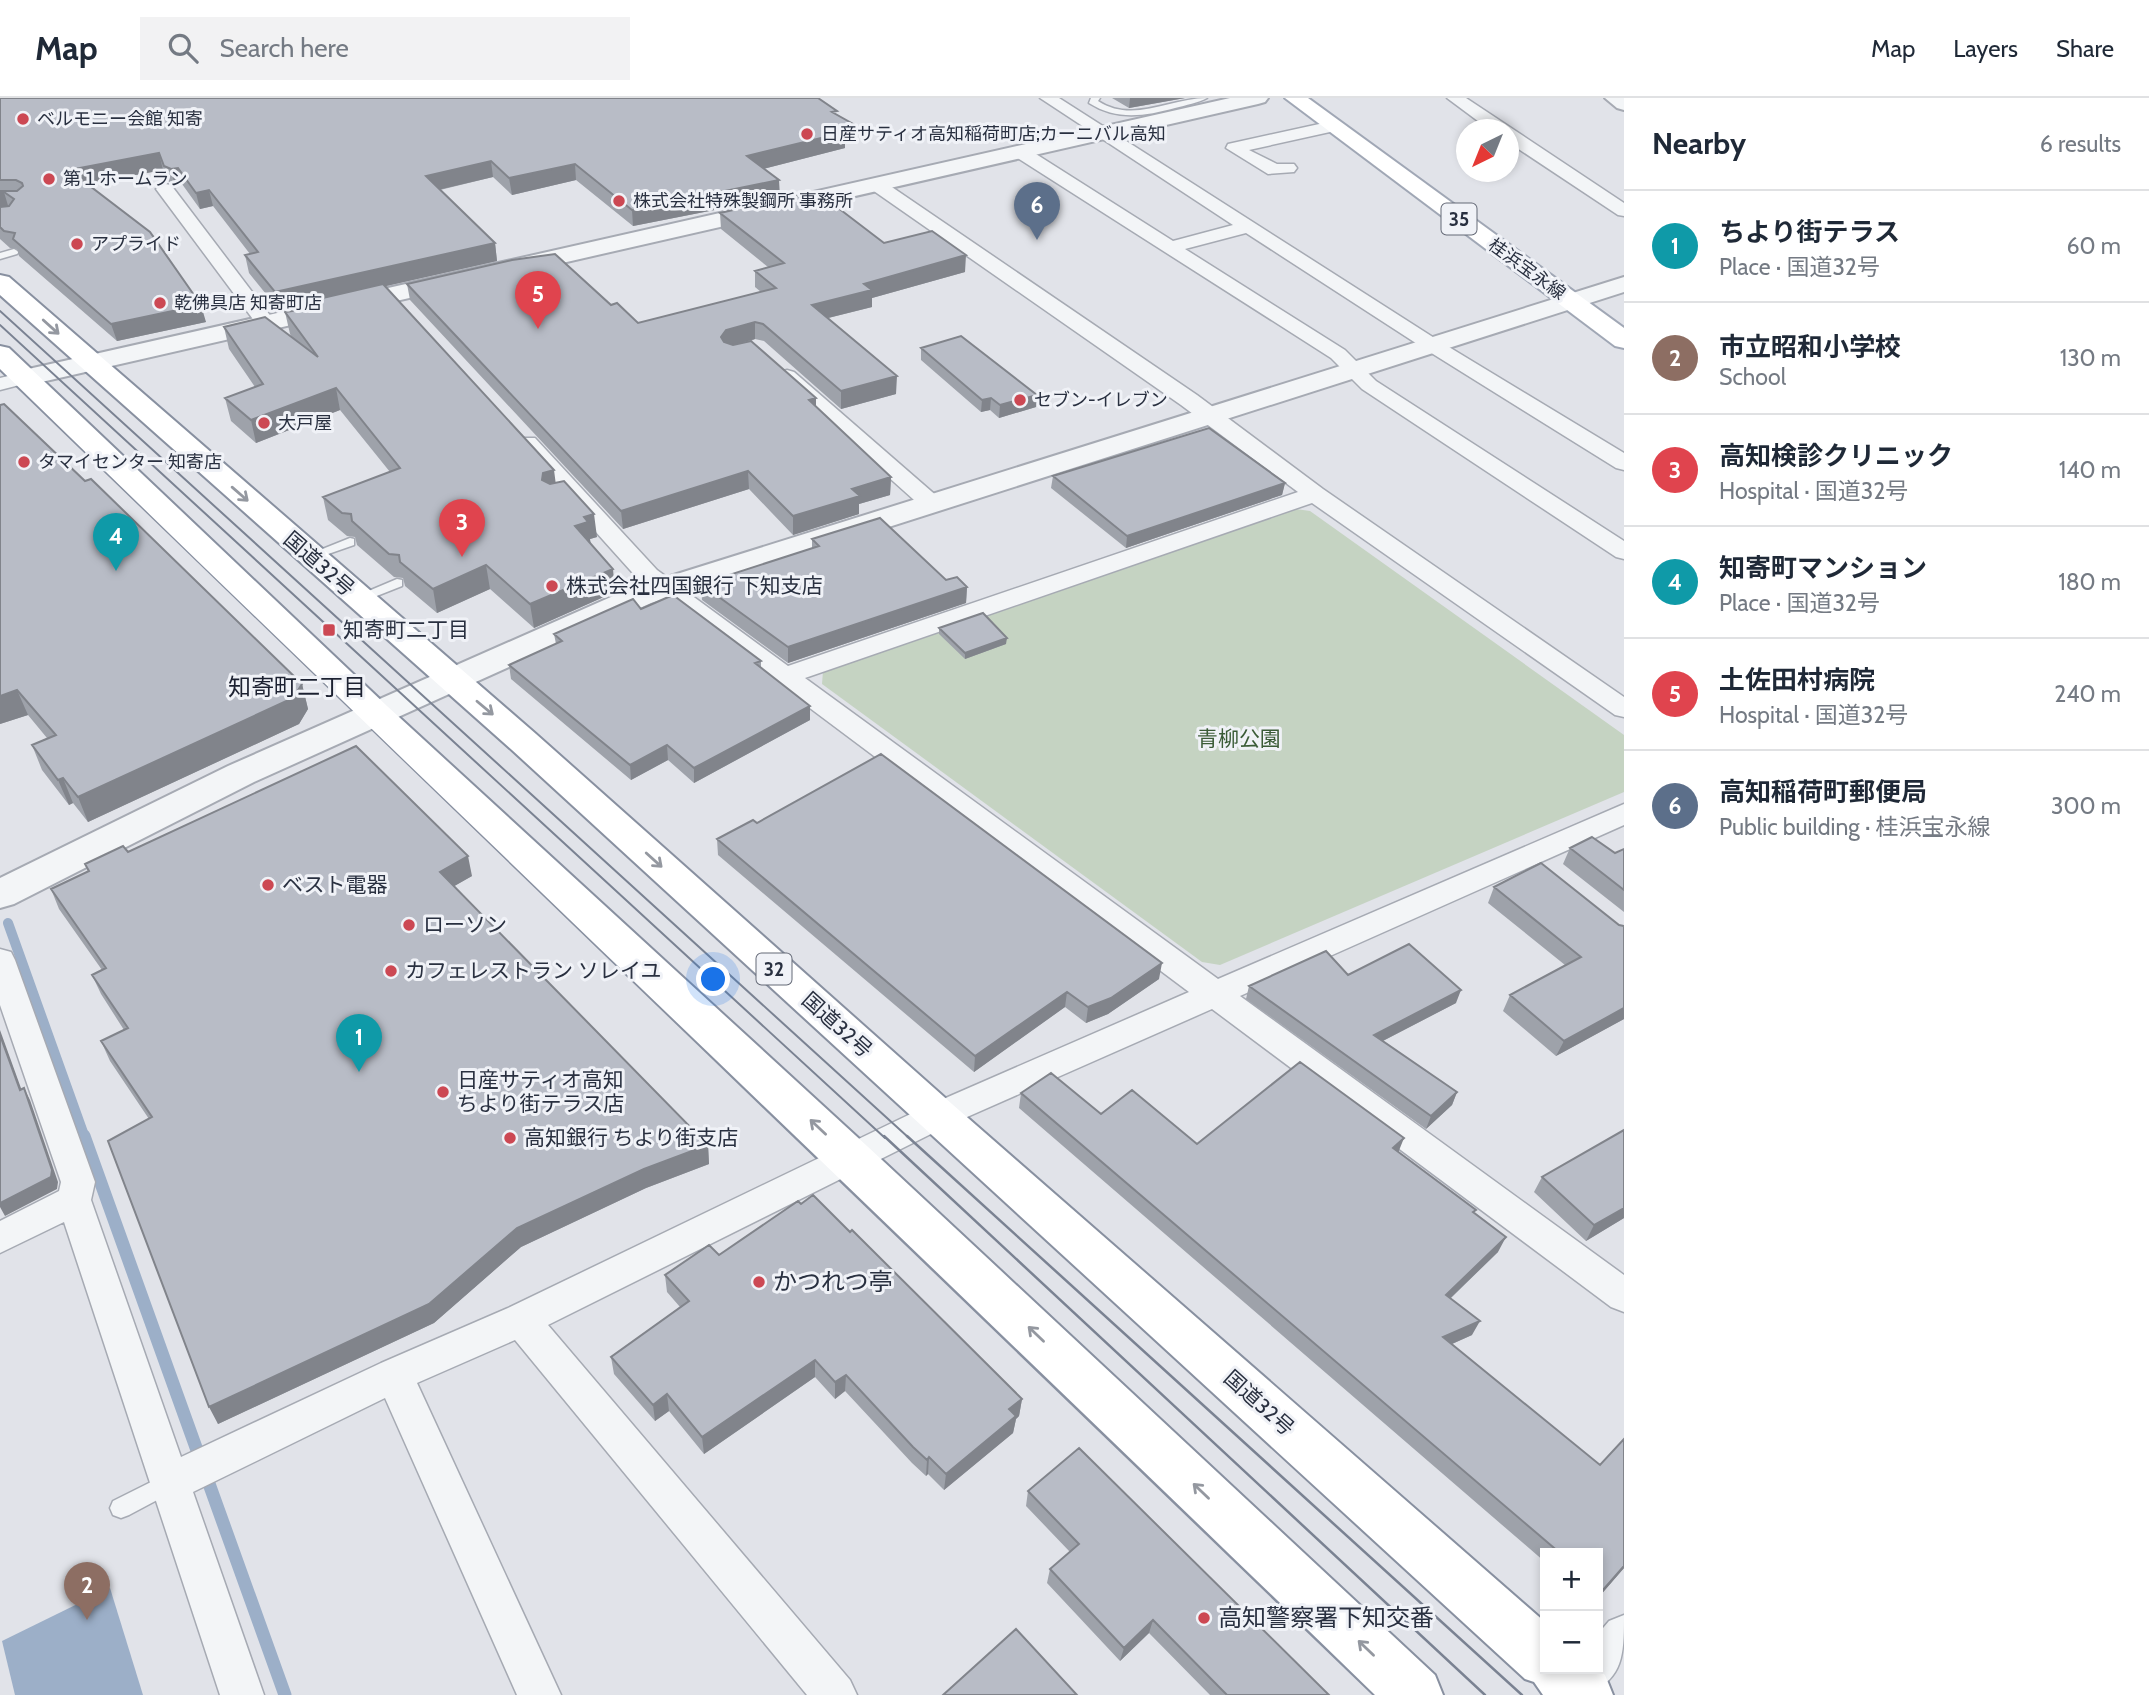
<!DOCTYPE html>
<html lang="en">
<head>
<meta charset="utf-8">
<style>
  body { margin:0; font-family:Cabin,"Noto Sans JP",sans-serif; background:#f2f2f3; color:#1f2937 }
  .controls { position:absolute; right:21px; bottom:21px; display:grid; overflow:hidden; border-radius:0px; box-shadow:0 4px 10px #0003 }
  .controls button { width:63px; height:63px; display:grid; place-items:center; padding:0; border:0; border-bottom:2px solid #e0e1e3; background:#fff; color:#1f2937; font:35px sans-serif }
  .compass { position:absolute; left:1456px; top:21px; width:63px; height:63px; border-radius:50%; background:#fff; box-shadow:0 4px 10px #0003; rotate:223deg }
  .you { position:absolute; left:714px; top:882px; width:24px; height:24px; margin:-18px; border:5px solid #fff; border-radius:50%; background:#1a73e8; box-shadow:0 0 0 10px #1a73e833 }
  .badge { display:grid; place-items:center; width:46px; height:46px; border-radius:50%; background:#0b8043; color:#fff; font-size:23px; font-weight:700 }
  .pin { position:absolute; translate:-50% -58px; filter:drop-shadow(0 2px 4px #0008) }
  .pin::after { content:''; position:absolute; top:37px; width:24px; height:21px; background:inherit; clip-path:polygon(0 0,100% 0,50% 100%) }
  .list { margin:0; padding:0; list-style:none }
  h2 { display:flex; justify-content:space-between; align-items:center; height:91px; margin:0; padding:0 28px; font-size:30px }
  h2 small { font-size:23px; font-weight:400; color:#747a83 }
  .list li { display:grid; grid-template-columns:46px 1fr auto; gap:21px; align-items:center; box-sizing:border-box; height:112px; padding:0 28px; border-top:2px solid #e0e1e3 }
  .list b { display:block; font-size:26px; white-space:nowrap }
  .list p { margin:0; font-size:23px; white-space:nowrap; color:#747a83 }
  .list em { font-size:23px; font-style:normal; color:#747a83 }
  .icon { flex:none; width:38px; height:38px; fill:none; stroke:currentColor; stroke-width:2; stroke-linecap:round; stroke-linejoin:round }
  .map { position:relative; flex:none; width:1624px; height:1597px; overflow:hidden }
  header { display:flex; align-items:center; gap:42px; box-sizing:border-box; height:98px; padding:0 35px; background:#fff; border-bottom:2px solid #e0e1e3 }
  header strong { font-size:33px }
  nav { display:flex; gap:38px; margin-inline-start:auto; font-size:24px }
  .search { width:490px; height:63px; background:#f2f2f3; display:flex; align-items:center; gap:18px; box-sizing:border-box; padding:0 24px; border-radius:0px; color:#747a83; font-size:26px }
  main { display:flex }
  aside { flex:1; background:#fff }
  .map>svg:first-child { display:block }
</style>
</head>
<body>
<header>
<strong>Map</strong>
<div class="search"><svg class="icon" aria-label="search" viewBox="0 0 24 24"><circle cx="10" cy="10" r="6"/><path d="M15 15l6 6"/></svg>Search here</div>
<nav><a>Map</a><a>Layers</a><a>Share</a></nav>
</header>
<main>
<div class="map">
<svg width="1624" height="1597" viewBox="0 0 1624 1597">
  <rect width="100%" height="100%" fill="#e1e3e9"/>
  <!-- green -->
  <path fill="#c5d3c2" d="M1296 411 1310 413 1624 637V694L1220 867 1202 864 822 586 823 573Z"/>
  <!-- water -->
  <path fill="#9cafc8" d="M110 1490 143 1597H15L2 1543Z"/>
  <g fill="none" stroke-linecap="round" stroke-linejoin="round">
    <!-- stream-far1 -->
    <path stroke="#9cafc8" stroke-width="10" d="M8 825 85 1040"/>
    <!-- stream -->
    <path stroke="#9cafc8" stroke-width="13" d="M84 1038 285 1597"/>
    <defs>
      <path id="service" d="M1091 0H1100L1098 3C1133 26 1170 0 1207 0 1198 5 1186 7 1175 10 1145 18 1117 23 1089 5Z
        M14 151 19 154 17 156 0 161V155Z
        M350 440 354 441V447L311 462 305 458Z
        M397 481 402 482V488L364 503H354L352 500Z
        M169 1375 176 1378 180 1385 176 1392 129 1417 121 1420 113 1417 110 1410 113 1403Z"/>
      <path id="minor" d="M1040 0H1059L1439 243 1624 355V372L1616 370 1425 251 1246 135 1185 151 1345 252 1376 283 1624 443V461L1616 459 1362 291 1331 260 1016 59 1014 55 1016 51H1028L1173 143 1233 127Z
        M1447 0H1466L1624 105V118L1618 117 1508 44V32H1490Z
        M1333 23 1339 24 1341 28 1339 32 1249 52 1277 66H1294L1297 70 1294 74 1268 76 1226 50 1228 46Z
        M877 82 883 83 1197 297 1323 391 1624 599V619L1615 617 1312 405 805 580 1218 881 1624 706V727L1240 898 1624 1177V1214L1611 1209 1212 911 949 1027 548 1227 850 1582 857 1597H807L515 1242 417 1285 561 1597H517L385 1300 193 1394 264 1597H220L64 1124 0 1155V1123L59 1093 61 1084 0 907V851L11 854 15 862 95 1084 91 1102 181 1359 381 1265 508 1210 925 1009 1189 894 639 482 516 345 519 340H535L657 472 788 568 1298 394 1181 307 871 91 868 87 871 83Z
        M165 86 171 87 272 220 275 224 272 228H258L156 91Z
        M787 272 794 274 939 400 943 405 939 410H923L780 282 777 278 780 274Z
        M24 274 31 276 34 280 31 284 0 292V280Z
        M1624 1517C1624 1550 1624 1576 1598 1590L1583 1584 1577 1571H1598V1536L1609 1523Z"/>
      <path id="tertiary" d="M1230 0H1268L1265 4 1258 6 24 288 14 286 11 280 14 274 24 272Z
        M1605 0H1624V12L1617 10Z
        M1624 179V194L651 505 254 684 14 806 0 810V780L228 668 629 491Z"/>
      <path id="primary" d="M1285 0H1308L1624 230V250L1615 248Z"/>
      <path id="trunk" d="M0 177 9 179 536 636 952 1006 1545 1524V1571H1598L1605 1577 1613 1597H1543L1534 1584 1525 1581 512 652 0 197Z
        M0 248 9 250 387 608 867 1048 1435 1577 1443 1597H1375C918 1154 456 715 0 271Z"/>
    </defs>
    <!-- service casing -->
    <use href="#service" stroke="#a6aab3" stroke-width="3"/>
    <!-- minor casing -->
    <use href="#minor" stroke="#a6aab3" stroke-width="3"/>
    <!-- tertiary casing -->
    <use href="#tertiary" stroke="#a6aab3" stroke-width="4"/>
    <!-- primary casing -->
    <use href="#primary" stroke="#a0a7b5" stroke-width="4"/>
    <!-- trunk casing -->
    <use href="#trunk" stroke="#8890a0" stroke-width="4"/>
    <!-- service -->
    <use href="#service" fill="#f3f5f7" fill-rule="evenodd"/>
    <!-- minor -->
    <use href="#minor" fill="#f3f5f7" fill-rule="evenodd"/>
    <!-- tertiary -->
    <use href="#tertiary" fill="#f3f5f7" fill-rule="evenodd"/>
    <!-- primary -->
    <use href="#primary" fill="#fff" fill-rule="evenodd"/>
    <!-- trunk -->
    <use href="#trunk" fill="#fff" fill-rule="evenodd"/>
    <!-- tram-far1 -->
    <path stroke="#7a8292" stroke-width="2" d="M0 213 909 1040
      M0 227 885 1040"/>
    <!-- tram -->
    <path stroke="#7a8292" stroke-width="2.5" d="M884 1038 1485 1597
      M907 1038 1522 1597"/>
  </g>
  <!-- wall -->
  <path fill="#9ea2aa" d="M0 0 837 17 855 27 854 43 845 45V50L763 71 780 99 633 128 576 82 512 97 493 79 440 92 495 145 497 163 385 188 556 385 597 439 590 441V445L615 494 534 530 490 491 437 515 405 488 403 480 394 479 357 447 355 439 347 438 328 422 323 399 390 374 340 312 256 345 231 323 225 300 255 289 229 251 224 229 293 241 290 236 285 214H289L288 210 279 212 249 175 245 157 250 156 213 108 200 111 182 86 175 88 169 84 163 72 87 86 206 224 117 243 19 158 17 151 10 150 0 141Z
    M1112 0H1185L1129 10Z
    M816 110 884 145 965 174 872 200V209L828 220 896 296 841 311 764 243 755 241 751 243 816 309 891 379 890 397 859 406V416L793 437 749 391 623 431 410 202 407 186 611 207 638 225 761 194 755 189V173L768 169 721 131 720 115Z
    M921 250 1037 297 1036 309 999 320 990 312 981 314 921 262Z
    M1053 378 1285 385 1282 397 1126 450 1051 390Z
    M85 383 302 586 308 611 299 626 88 724 73 705 69 707 42 672 32 647 47 640 28 617 0 626Z
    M812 441 946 482 967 489 966 505 788 565 702 502 701 486 812 450Z
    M641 511 761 563V570L810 608V622L694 685 668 662 631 682 511 581 509 567 556 546 554 536Z
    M939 530 1006 546 965 561 939 536Z
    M757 725 1159 881 1108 916 1086 925 1065 909 974 974 718 757 717 741Z
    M1570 750 1615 755 1624 751V814L1563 766Z
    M128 754 472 778 454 788 708 1047 709 1066 646 1090 521 1149 434 1225 218 1326 149 1021 110 963 101 943 124 932 101 896 92 877 102 872 59 811 51 791 88 773 85 766Z
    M1494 789 1624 828V921L1556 958 1503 913 1510 897 1565 867 1488 805Z
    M1348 877 1456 905 1383 943 1457 994 1452 1007 1426 1031 1246 901 1249 888Z
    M1021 995 1101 1016 1197 1046 1399 1055 1474 1115 1498 1154 1451 1200 1472 1237 1452 1246 1600 1367 1624 1341V1470L1598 1500V1455H1545V1464L1019 1010Z
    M1624 1032V1120L1586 1143 1534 1094 1542 1079Z
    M801 1106 850 1134 1022 1301 1019 1318 1016 1321 1013 1335 944 1392 928 1376 926 1378 912 1365 845 1293 835 1301 815 1279 704 1356 669 1313 655 1323 614 1276 611 1259 680 1209 667 1194 665 1177 719 1157Z
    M1028 1393 1329 1597H1210L1149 1535 1120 1563 1047 1485 1050 1471 1070 1454 1026 1408Z"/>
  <!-- shaded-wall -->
  <path fill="#81848b" d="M1130 0H1185L1129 10Z
    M855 27 854 43 845 45V50L747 75V58L840 30Z
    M159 55 163 72 74 88 69 72Z
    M491 63 493 79 429 94 426 78Z
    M575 66 576 82 512 97 509 80Z
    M178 70 182 86 175 88 171 71Z
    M779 82 780 99 633 128 632 112Z
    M209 92 213 108 200 111 196 95Z
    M4 94 9 111 0 112V95Z
    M495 145 497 163 289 210 288 208V210L279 212 275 194Z
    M966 157 965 174 872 200V209L812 224V207L864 186Z
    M201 207 206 224 117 243 111 226Z
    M755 224V241L726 249 721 239 726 232Z
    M897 278 896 296 841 311V293Z
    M336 290 340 312 256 345 251 322Z
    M1037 297 1036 309 999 320 1000 307Z
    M816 300V318L809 302Z
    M991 300 990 312 981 314 982 302Z
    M554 372 557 395 542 382 543 375Z
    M748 373 749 391 623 431 621 413Z
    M891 379 890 397 859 406V416L793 437V418L852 391Z
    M1285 385 1282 397 1126 450 1127 438Z
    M594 416 597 439 590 441 591 447 575 428 584 419Z
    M486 467 490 491 437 515 433 491Z
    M613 471 615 494 534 530 530 506Z
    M967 489 966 505 788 565V549Z
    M1007 540 1006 546 965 561V555Z
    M302 586 308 611 299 626 88 724 78 699Z
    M17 592 28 617 0 626V598Z
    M810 608V622L694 685V670Z
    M667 647 668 662 631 682 630 667Z
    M63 680 73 705 69 707 58 682Z
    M468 758 472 778 444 794 440 774Z
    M1162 865 1159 881 1108 916 1086 925 1088 909Z
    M1461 892 1456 905 1369 950 1374 937Z
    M1067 894 1065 909 974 974 975 958Z
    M1624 910V921L1556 958 1564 943Z
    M0 932 26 1004 20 992 0 937Z
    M24 990 30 1002 58 1084 57 1091 5 1118 0 1109V1105Z
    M1457 994 1452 1007 1426 1031 1431 1018Z
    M1404 1040 1398 1055 1393 1050Z
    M708 1047 709 1066 646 1090 521 1149 434 1225 218 1326 209 1309 517 1130 644 1071Z
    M1624 1110V1120L1586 1143 1594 1127Z
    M1506 1139 1498 1154 1439 1211 1446 1197Z
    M1480 1223 1472 1237 1436 1253 1443 1239Z
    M815 1262V1279L704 1356 702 1339Z
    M846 1277 845 1293 835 1301V1284Z
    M667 1296 669 1313 655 1323 653 1307Z
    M1022 1301 1019 1318 1016 1321 1013 1335 944 1392 946 1376 1009 1311Z
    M929 1359 928 1376 926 1378 927 1362Z
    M1624 1468V1470L1598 1500 1603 1492Z
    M1153 1522 1149 1535 1120 1563 1124 1550Z"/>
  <!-- building -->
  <path fill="#b8bcc6" stroke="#81848b" stroke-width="2" d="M0 0H818L837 13 832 14 855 27 840 30 846 34 747 58 779 82 632 112 575 66 509 80 491 63 426 78 495 145 275 194 245 157 258 154 209 92 196 95 178 70 171 71 164 68 159 55 69 72 150 134 201 207 111 226 13 141 15 135 4 133 0 129V109L9 108 14 101 4 94 0 95V93H17L23 88 22 85 16 82H0Z
    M799 97 816 110 833 106 884 145 932 133 966 157 864 186 872 192 812 207 897 278 841 293 763 226 755 224 726 232 721 239 724 244 733 247 751 243 816 300 809 302 891 379 852 391 860 398 793 418 748 373 621 413 407 186 512 162 555 156 611 207 617 205 638 225 776 190 755 173 784 165 720 115Z
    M383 186 554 372 543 375 542 382 550 386 564 383 594 416 584 419 588 424 575 428 613 471 530 506 486 467 433 491 400 464 399 457 389 456 352 423 351 416 342 415 323 399 400 370 336 290 251 322 225 300 263 286 224 229 265 219 318 259 285 214 292 213 288 208Z
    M961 238 1037 297 1000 307 991 300 982 302 921 250Z
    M4 306 85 383 91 381 302 586 293 600 78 699 63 680 58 682 32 647 56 637 17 592 0 598V307Z
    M1209 330 1285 385 1127 438 1053 378Z
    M880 420 946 482 957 479 967 489 788 549 701 486 819 448 812 441Z
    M673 497 761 563 755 565 810 608 694 670 667 647 630 667 509 567 562 543 554 536 633 501 641 511Z
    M983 515 1007 540 965 555 939 530Z
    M356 648 468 758 440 774 708 1047 644 1071 517 1130 429 1206 209 1309 108 1043 152 1019 101 943 128 930 92 877 106 870 51 791 89 773 85 766 123 748 128 754Z
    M881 656 1162 865 1111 900 1088 909 1067 894 975 958 717 741 753 722 757 725Z
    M1592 739 1615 755 1624 751V792L1570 750Z
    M1541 765 1619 827 1624 828V910L1564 943 1510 897 1581 859 1494 789Z
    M1409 846 1461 892 1374 937 1457 994 1431 1018 1249 888 1326 853 1348 877Z
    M0 937 20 992 24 990 52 1072 51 1079 0 1105Z
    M1300 964 1404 1040 1393 1050 1476 1112 1473 1114 1506 1139 1446 1197 1480 1223 1443 1239 1600 1367 1624 1341V1468L1603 1492 1598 1488V1455H1560L1021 995 1051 975 1101 1016 1132 992 1197 1046Z
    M1624 1032V1110L1594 1127 1542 1079Z
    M813 1097 850 1134 852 1132 1022 1301 1009 1311 1016 1318 946 1376 929 1359 927 1362 913 1349 846 1277 835 1284 815 1262 702 1339 667 1296 653 1307 611 1259 689 1203 665 1177 709 1147 719 1157 798 1103 801 1106Z
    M1079 1350 1329 1597H1227L1153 1522 1124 1550 1050 1471 1079 1446 1028 1393Z
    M1016 1531 1077 1597H943Z"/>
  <!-- one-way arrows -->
  <defs><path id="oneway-shaft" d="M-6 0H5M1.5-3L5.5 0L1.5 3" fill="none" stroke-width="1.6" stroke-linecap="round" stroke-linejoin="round" transform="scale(1.75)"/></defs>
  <g stroke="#9498a0">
    <use href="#oneway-shaft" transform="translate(51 229) rotate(42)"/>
    <use href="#oneway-shaft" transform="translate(240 396) rotate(41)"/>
    <use href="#oneway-shaft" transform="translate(485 610) rotate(40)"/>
    <use href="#oneway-shaft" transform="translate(654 762) rotate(42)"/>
    <use href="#oneway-shaft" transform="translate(818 1029) rotate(-137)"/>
    <use href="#oneway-shaft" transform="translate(1036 1236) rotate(-136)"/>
    <use href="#oneway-shaft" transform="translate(1201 1393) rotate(-136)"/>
    <use href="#oneway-shaft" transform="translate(1366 1550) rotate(-136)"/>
  </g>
  <!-- markers -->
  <g fill="#cc4853" stroke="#f0f2f7" stroke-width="2.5">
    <circle cx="23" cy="21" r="7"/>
    <circle cx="807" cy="36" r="7"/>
    <circle cx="49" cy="81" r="7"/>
    <circle cx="619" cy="103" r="7"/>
    <circle cx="77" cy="146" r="7"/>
    <circle cx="160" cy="205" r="7"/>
    <circle cx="1020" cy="302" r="7"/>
    <circle cx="264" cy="325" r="7"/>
    <circle cx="24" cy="364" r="7"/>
    <circle cx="552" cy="488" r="7"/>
    <rect x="322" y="525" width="14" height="14" rx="3.5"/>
    <circle cx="268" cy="787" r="7"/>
    <circle cx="409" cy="827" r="7"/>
    <circle cx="391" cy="873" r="7"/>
    <circle cx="443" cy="994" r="7"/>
    <circle cx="510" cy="1040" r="7"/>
    <circle cx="759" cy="1184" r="7"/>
    <circle cx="1204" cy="1520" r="7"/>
  </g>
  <g text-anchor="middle" stroke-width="6" stroke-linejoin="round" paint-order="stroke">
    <!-- far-poi labels -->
    <g font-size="18" fill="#293040" stroke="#f0f2f7" text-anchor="start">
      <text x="37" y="27">ベルモニー会館 知寄</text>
      <text x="821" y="42">日産サティオ高知稲荷町店;カーニバル高知</text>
      <text x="63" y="87">第１ホームラン</text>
      <text x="633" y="109">株式会社特殊製鋼所 事務所</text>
      <text x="91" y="152">アプライド</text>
      <text x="174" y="211">乾佛具店 知寄町店</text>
      <text x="1034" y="308">セブン-イレブン</text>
      <text x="278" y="331">大戸屋</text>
      <text x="38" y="370">タマイセンター 知寄店</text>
    </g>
    <!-- far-street labels -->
    <g font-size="18" fill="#293040" stroke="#f0f2f7">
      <text transform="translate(1527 171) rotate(36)" y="6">桂浜宝永線</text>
    </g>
    <!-- shield labels -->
    <g fill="#f0f2f7" stroke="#656a77" stroke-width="2">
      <rect x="1441.5" y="105.5" width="35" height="31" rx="5"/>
      <rect x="756.5" y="855.5" width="35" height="31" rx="5"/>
    </g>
    <g font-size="19" font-weight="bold" fill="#293040">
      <text x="1459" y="128">35</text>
      <text x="774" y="878">32</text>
    </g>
    <!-- street labels -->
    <g font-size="21" fill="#293040" stroke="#f0f2f7">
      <text transform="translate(319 466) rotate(41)" y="7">国道32号</text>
      <text transform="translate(837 927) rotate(42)" y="7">国道32号</text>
      <text transform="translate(1259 1305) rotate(42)" y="7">国道32号</text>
    </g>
    <!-- poi labels -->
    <g font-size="21" fill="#293040" stroke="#f0f2f7" text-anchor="start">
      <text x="566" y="495">株式会社四国銀行 下知支店</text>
      <text x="343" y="539">知寄町二丁目</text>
      <text x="282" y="794">ベスト電器</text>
      <text x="423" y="834">ローソン</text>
      <text x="405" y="880">カフェレストラン ソレイユ</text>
      <text x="457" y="989">日産サティオ高知<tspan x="457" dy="24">ちより街テラス店</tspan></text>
      <text x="524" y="1047">高知銀行 ちより街支店</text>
    </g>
    <!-- park labels -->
    <g font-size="21" fill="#3b5c37" stroke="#f0f2f7">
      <text x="1239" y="648">青柳公園</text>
    </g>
    <!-- neighbourhood labels -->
    <g font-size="23" fill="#1c2131" stroke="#f0f2f7">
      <text x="297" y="597">知寄町二丁目</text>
    </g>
    <!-- near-poi labels -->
    <g font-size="24" fill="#293040" stroke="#f0f2f7" text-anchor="start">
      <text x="773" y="1192">かつれつ亭</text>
      <text x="1218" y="1528">高知警察署下知交番</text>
    </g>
  </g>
</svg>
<div class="controls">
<button>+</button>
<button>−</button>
</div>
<svg class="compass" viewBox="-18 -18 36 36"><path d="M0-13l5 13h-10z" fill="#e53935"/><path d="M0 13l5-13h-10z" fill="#747a83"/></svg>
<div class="you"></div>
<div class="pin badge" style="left:359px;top:974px;background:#0f9aa8">1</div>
<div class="pin badge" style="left:87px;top:1522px;background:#8d6e63">2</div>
<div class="pin badge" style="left:462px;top:459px;background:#e0444e">3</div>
<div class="pin badge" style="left:116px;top:473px;background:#0f9aa8">4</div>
<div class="pin badge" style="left:538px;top:231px;background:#e0444e">5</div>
<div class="pin badge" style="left:1037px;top:142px;background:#5c6f8a">6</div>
</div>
<aside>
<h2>Nearby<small>6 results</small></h2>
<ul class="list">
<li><span class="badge" style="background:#0f9aa8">1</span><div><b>ちより街テラス</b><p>Place · 国道32号</p></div><em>60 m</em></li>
<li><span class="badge" style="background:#8d6e63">2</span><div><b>市立昭和小学校</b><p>School</p></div><em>130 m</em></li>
<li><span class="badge" style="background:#e0444e">3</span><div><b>高知検診クリニック</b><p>Hospital · 国道32号</p></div><em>140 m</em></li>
<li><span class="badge" style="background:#0f9aa8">4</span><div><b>知寄町マンション</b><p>Place · 国道32号</p></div><em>180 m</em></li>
<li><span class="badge" style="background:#e0444e">5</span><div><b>土佐田村病院</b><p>Hospital · 国道32号</p></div><em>240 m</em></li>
<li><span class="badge" style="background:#5c6f8a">6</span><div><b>高知稲荷町郵便局</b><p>Public building · 桂浜宝永線</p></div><em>300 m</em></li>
</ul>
</aside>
</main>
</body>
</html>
